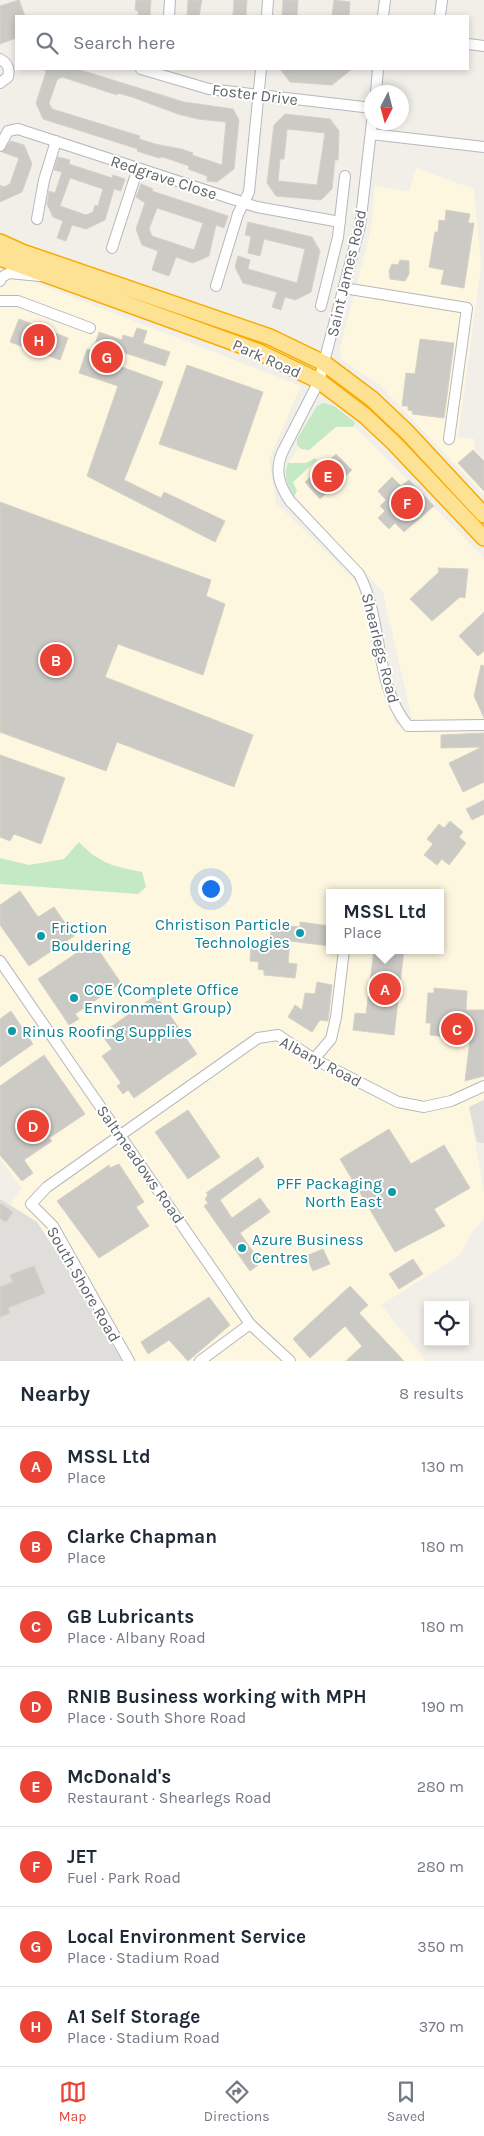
<!DOCTYPE html>
<html lang="en">
<head>
<meta charset="utf-8">
<style>
  body { margin:0; font-family:Karla,sans-serif; background:#f6f6f7; color:#1f2937 }
  .controls { position:absolute; right:15px; bottom:15px; display:grid; overflow:hidden; border-radius:0px; box-shadow:0 2px 8px #0003 }
  .controls button { width:45px; height:45px; display:grid; place-items:center; padding:0; border:0; border-bottom:1px solid #e0e1e3; background:#fff; color:#1f2937; font:25px sans-serif }
  .compass { position:absolute; left:364px; top:85px; width:45px; height:45px; border-radius:50%; background:#fff; box-shadow:0 2px 8px #0003; rotate:186deg }
  .you { position:absolute; left:210px; top:888px; width:18px; height:18px; margin:-12px; border:4px solid #fff; border-radius:50%; background:#1a73e8; box-shadow:0 0 0 8px #1a73e833 }
  .badge { display:grid; place-items:center; width:32px; height:32px; border-radius:50%; background:#ea4335; color:#fff; font-size:16px; font-weight:700 }
  .pin { position:absolute; translate:-50% -50%; border:2px solid #fff; box-shadow:0 1px 5px #0006 }
  .popup { position:absolute; left:326px; top:889px; width:118px; height:65px; box-sizing:border-box; display:grid; place-content:center; border-radius:0px; background:#fff; filter:drop-shadow(0 1px 4px #0005); font-size:16px; white-space:nowrap; color:#747a83 }
  .popup b { font-size:19px; color:#1f2937 }
  .popup::after { content:''; position:absolute; left:50%; top:100%; margin-left:-10px; border:10px solid transparent; border-top-color:#fff }
  .list { margin:0; padding:0; list-style:none }
  h2 { display:flex; justify-content:space-between; align-items:center; height:65px; margin:0; padding:0 20px; font-size:21px }
  h2 small { font-size:16px; font-weight:400; color:#747a83 }
  .list li { display:grid; grid-template-columns:32px 1fr auto; gap:15px; align-items:center; box-sizing:border-box; height:80px; padding:0 20px; border-top:1px solid #e0e1e3 }
  .list b { display:block; font-size:19px; white-space:nowrap }
  .list p { margin:0; font-size:16px; white-space:nowrap; color:#747a83 }
  .list em { font-size:16px; font-style:normal; color:#747a83 }
  .icon { flex:none; width:28px; height:28px; fill:none; stroke:currentColor; stroke-width:2; stroke-linecap:round; stroke-linejoin:round }
  .map { position:relative; flex:none; width:484px; height:1361px; overflow:hidden }
  .search { position:absolute; background:#fff; box-shadow:0 2px 8px #0003; left:15px; right:15px; top:15px; height:55px; display:flex; align-items:center; gap:12px; box-sizing:border-box; padding:0 18px; border-radius:0px; color:#747a83; font-size:19px }
  .sheet { height:705px; background:#fff }
  nav { display:flex; justify-content:space-around; align-items:center; box-sizing:border-box; height:70px; border-top:1px solid #e0e1e3; background:#fff; font-size:14px; color:#747a83 }
  nav a { display:grid; justify-items:center; gap:2px }
  nav .on { color:#ea4335 }
  .map>svg:first-child { display:block }
</style>
</head>
<body>
<div class="map">
<svg width="484" height="1361" viewBox="0 0 484 1361">
  <rect width="100%" height="100%" fill="#f1efe8"/>
  <!-- commercial -->
  <path fill="#fef7e0" fill-rule="evenodd" d="M416 168 474 189 481 266 458 437 475 439 474 449 484 459V495L380 385 342 360 340 348 371 230 375 185 409 192Z
    M0 269 301 386 269 459 276 503 357 583 396 725 413 724 383 592 315 519 298 499 289 484 287 467 323 405 356 428 484 558V719L430 723H484V1100L469 1107 484 1193V1219L472 1232 459 1256 381 1305 426 1361H122L79 1287 37 1222 10 1205 21 1188 0 1158ZM330 893H440V950H330Z"/>
  <!-- industrial -->
  <path fill="#e0deda" d="M484 1100V1143L477 1142 469 1107Z
    M0 1199 37 1222 79 1287 122 1361H0Z"/>
  <!-- green -->
  <path fill="#c5e8c5" d="M323 403 334 406 355 422 353 427H336L309 450 301 449 297 445V439L317 406Z
    M315 458 317 460 293 482 297 491 294 496C288 485 283 477 288 463H306Z
    M79 842C100 864 113 866 142 872L146 887 138 894 0 884V858L29 865 64 859Z"/>
  <!-- building -->
  <path fill="#cccac5" stroke="#d6d1c6" fill-rule="evenodd" d="M19 0 25 16H16V38L0 44V6Z
    M136 0H151L150 16H138V11L135 10Z
    M188 0H202L199 16H187Z
    M234 0H247L246 16H233Z
    M283 0H298L297 16H282Z
    M334 0 350 2 349 16H332Z
    M43 69H77L184 102 233 109 239 120 234 169 217 182 207 181V176L188 169 189 166 163 157 159 158 137 151 138 149 43 119 36 103 46 72ZM62 77 117 95 118 93 132 97 178 114 198 119 226 122 222 165 192 155 193 153 181 149 155 144 139 139 140 136 52 109 49 103 57 80Z
    M280 69 330 70 352 69 332 85 290 82Z
    M285 114 330 119 339 131 338 160H335L332 189 321 200 276 196 267 183 274 125ZM287 129 325 133 317 185 278 181 280 159H284Z
    M11 141 24 145 32 164 22 192 0 202V185L4 187 10 184 19 158 2 152Z
    M58 157 70 160 69 164 112 178 113 175 125 179 121 191 114 189 105 220 86 229 72 225 66 241 57 238 63 221 53 217 47 204 49 191 55 193 62 172 54 170ZM70 178 103 189 98 206 95 205 93 212 86 215 60 206Z
    M141 184 153 189 152 191 228 216 224 228 216 225 209 256 193 263 176 257 169 276 152 270 158 251 142 245 136 229 145 203 136 197ZM157 208 203 223 194 250 152 236 149 229Z
    M446 210 470 214 468 223H474L464 288 441 284 444 270 429 267 435 232H438L439 220 445 221Z
    M248 222 312 237 320 251 311 292 295 300 285 297 281 310 272 307 277 292 243 283 235 267 238 256 250 260 248 269 297 283 305 249 264 239 260 256 248 253 251 236 245 235Z
    M400 260 409 261V274L405 281 390 279 389 271 392 264 398 265Z
    M19 319 68 338 60 360 10 342Z
    M137 328 147 331 143 343 170 352 165 366 104 346 100 359 163 382 124 480 161 498 164 492 225 521 215 542 87 476 118 386 79 373 87 349 93 351 99 332 122 340 123 335 133 338Z
    M420 339 454 343 444 418 412 414 413 411 408 410V406H402L406 373 415 374Z
    M187 365 263 392 236 470 159 444Z
    M473 450 484 461V491L458 463Z
    M336 454 352 470 320 499 305 482Z
    M392 477 401 486 409 480 434 506 404 532 395 523 389 529 378 518 385 511 380 506 386 500 378 491Z
    M0 502 211 580 206 596 225 604 203 675 118 644 105 677 253 735 234 787 117 742 106 771 0 732Z
    M438 568 468 569 465 598 460 597 432 621 410 599 439 572Z
    M484 612V651L478 656 459 636Z
    M481 665 484 666V718L474 696Z
    M484 733V782L463 792 449 763 482 747 441 748V735Z
    M0 755 65 778 41 844 14 834 10 841 0 837Z
    M484 800V814L472 820 466 809Z
    M450 821 463 832 459 837 466 843 449 865 442 859 437 865 424 855 433 844 427 839 439 824 444 828Z
    M20 891 38 917 54 907 74 936 29 966 0 925V905Z
    M300 922 330 926V946L290 941 288 963 297 964 295 978 264 975V970L258 969 259 962 250 961 251 944 269 947 272 924 300 927Z
    M93 942 121 983 75 1014 79 1019 69 1025 38 979Z
    M374 950H404L394 1035 353 1030 355 1013 366 1014Z
    M317 982 332 985 328 1021 320 1020 312 1032 288 1017 295 1005 302 1010 305 993 315 994Z
    M434 988 467 991 466 1010H484V1076L465 1081 470 1040 430 1035 431 1023H426L428 993H434Z
    M156 995 197 1054 134 1098 128 1090 123 1094 117 1086 121 1083 102 1056 112 1049 101 1034Z
    M11 1011 33 1044 0 1067V1019Z
    M44 1055 85 1114 49 1138 52 1141 24 1160 33 1173 22 1181 0 1155V1086Z
    M188 1110 220 1157 188 1179 155 1132Z
    M389 1129 411 1164 444 1145 470 1188 434 1209 445 1226 395 1252 340 1159Z
    M258 1157 264 1167 220 1200 232 1218 260 1198 270 1212 240 1233 261 1263 250 1271 204 1206 208 1203 205 1199 208 1195 206 1193Z
    M119 1164 144 1202 136 1207 149 1226 99 1258 57 1201 109 1165 110 1168Z
    M0 1203 13 1212 6 1222 0 1218Z
    M323 1249 330 1264 313 1271 306 1256Z
    M413 1259 423 1274 399 1289 389 1274Z
    M34 1266 45 1293 8 1308 10 1313 0 1317V1287L13 1282 10 1275Z
    M350 1286 368 1305 359 1313 404 1361H346L362 1346 345 1326 310 1358 293 1339Z
    M209 1297 230 1325 188 1361 169 1340 148 1354 141 1342Z"/>
  <g fill="none" stroke-linecap="round" stroke-linejoin="round">
    <defs>
      <path id="minor" d="M169 16 170 0
        M267 16 268 0
        M383 16 385 0
        M440 16 442 0
        M468 44 484 46
        M0 59C8 63 10 68 8 77L0 83
        M141 69 209 89 372 108
        M376 92 378 69
        M372 122 360 226 319 381 283 451C274 470 279 485 290 501L359 574C384 621 373 683 408 726L484 725
        M371 134 484 147
        M0 146 8 131 18 129 257 207 340 222
        M37 219 44 180 56 141
        M112 248 138 168
        M0 281 2 277 9 273 40 276
        M216 286 238 214 249 192 261 69
        M344 288 467 308 449 439
        M0 301H18L90 328
        M321 306 338 237 345 176
        M0 961 250 1324 290 1361
        M314 1059 331 1039 336 1017 344 950
        M129 1361 53 1226 31 1204 47 1187 258 1038 278 1035 314 1059 398 1102 424 1107 451 1101 484 1086
        M200 1361 250 1324"/>
      <path id="highway" d="M0 242 22 252 270 337 324 363 372 399 407 432 484 515
        M0 258 257 351 319 381 364 415 394 443 484 538"/>
    </defs>
    <!-- minor casing -->
    <use href="#minor" stroke="#b5b8bc" stroke-width="12"/>
    <!-- highway casing -->
    <use href="#highway" stroke="#f9ab00" stroke-width="18"/>
    <!-- minor -->
    <use href="#minor" stroke="#fff" stroke-width="10"/>
    <!-- highway -->
    <use href="#highway" stroke="#fde293" stroke-width="15"/>
  </g>
  <!-- markers -->
  <g fill="#0f9aa8" stroke="#fff" stroke-width="2">
    <circle cx="300" cy="933" r="5"/>
    <circle cx="41" cy="936" r="5"/>
    <circle cx="74" cy="998" r="5"/>
    <circle cx="12" cy="1031" r="5"/>
    <circle cx="392" cy="1192" r="5"/>
    <circle cx="242" cy="1248" r="5"/>
  </g>
  <g text-anchor="middle" stroke-width="4" stroke-linejoin="round" paint-order="stroke">
    <!-- street labels -->
    <g font-size="16" fill="#5f6368" stroke="#fff">
      <text transform="translate(255 94) rotate(7)" y="6">Foster Drive</text>
      <text transform="translate(164 177) rotate(18)" y="6">Redgrave Close</text>
      <text transform="translate(346 273) rotate(-77)" y="6">Saint James Road</text>
      <text transform="translate(267 358) rotate(24)" y="6">Park Road</text>
      <text transform="translate(381 648) rotate(76)" y="6">Shearlegs Road</text>
      <text transform="translate(321 1061) rotate(28)" y="6">Albany Road</text>
      <text transform="translate(141 1164) rotate(55)" y="6">Saltmeadows Road</text>
      <text transform="translate(84 1284) rotate(60)" y="6">South Shore Road</text>
    </g>
    <!-- culture labels -->
    <g font-size="16" fill="#0d838f" stroke="#fff" text-anchor="start">
      <text x="290" y="930" text-anchor="end">Christison Particle<tspan x="290" dy="18">Technologies</tspan></text>
      <text x="51" y="933">Friction<tspan x="51" dy="18">Bouldering</tspan></text>
      <text x="84" y="995">COE (Complete Office<tspan x="84" dy="18">Environment Group)</tspan></text>
      <text x="22" y="1037">Rinus Roofing Supplies</text>
      <text x="382" y="1189" text-anchor="end">PFF Packaging<tspan x="382" dy="18">North East</tspan></text>
      <text x="252" y="1245">Azure Business<tspan x="252" dy="18">Centres</tspan></text>
    </g>
  </g>
</svg>
<div class="controls">
<button><svg class="icon" aria-label="locate" viewBox="0 0 24 24"><circle cx="12" cy="12" r="6"/><path d="M12 2v4M12 18v4M2 12h4M18 12h4"/></svg></button>
</div>
<svg class="compass" viewBox="-18 -18 36 36"><path d="M0-13l5 13h-10z" fill="#e53935"/><path d="M0 13l5-13h-10z" fill="#747a83"/></svg>
<div class="you"></div>
<div class="pin badge" style="left:385px;top:989px">A</div>
<div class="popup"><b>MSSL Ltd</b>Place</div>
<div class="pin badge" style="left:56px;top:660px">B</div>
<div class="pin badge" style="left:457px;top:1029px">C</div>
<div class="pin badge" style="left:33px;top:1126px">D</div>
<div class="pin badge" style="left:328px;top:476px">E</div>
<div class="pin badge" style="left:407px;top:503px">F</div>
<div class="pin badge" style="left:107px;top:357px">G</div>
<div class="pin badge" style="left:39px;top:340px">H</div>
<div class="search"><svg class="icon" aria-label="search" viewBox="0 0 24 24"><circle cx="10" cy="10" r="6"/><path d="M15 15l6 6"/></svg>Search here</div>
</div>
<section class="sheet">
<h2>Nearby<small>8 results</small></h2>
<ul class="list">
<li><span class="badge">A</span><div><b>MSSL Ltd</b><p>Place</p></div><em>130 m</em></li>
<li><span class="badge">B</span><div><b>Clarke Chapman</b><p>Place</p></div><em>180 m</em></li>
<li><span class="badge">C</span><div><b>GB Lubricants</b><p>Place · Albany Road</p></div><em>180 m</em></li>
<li><span class="badge">D</span><div><b>RNIB Business working with MPH</b><p>Place · South Shore Road</p></div><em>190 m</em></li>
<li><span class="badge">E</span><div><b>McDonald's</b><p>Restaurant · Shearlegs Road</p></div><em>280 m</em></li>
<li><span class="badge">F</span><div><b>JET</b><p>Fuel · Park Road</p></div><em>280 m</em></li>
<li><span class="badge">G</span><div><b>Local Environment Service</b><p>Place · Stadium Road</p></div><em>350 m</em></li>
<li><span class="badge">H</span><div><b>A1 Self Storage</b><p>Place · Stadium Road</p></div><em>370 m</em></li>
</ul>
</section>
<nav>
<a class="on"><svg class="icon" aria-label="map" viewBox="0 0 24 24"><path d="M3 6l6-2 6 2 6-2v14l-6 2-6-2-6 2zM9 4v14M15 6v14"/></svg>Map</a>
<a><svg class="icon" aria-label="directions" viewBox="0 0 24 24"><path d="M12 3l9 9-9 9-9-9zM9 14v-3h6M13 9l2 2-2 2"/></svg>Directions</a>
<a><svg class="icon" aria-label="saved" viewBox="0 0 24 24"><path d="M7 4h10v16l-5-4-5 4z"/></svg>Saved</a>
</nav>
</body>
</html>
